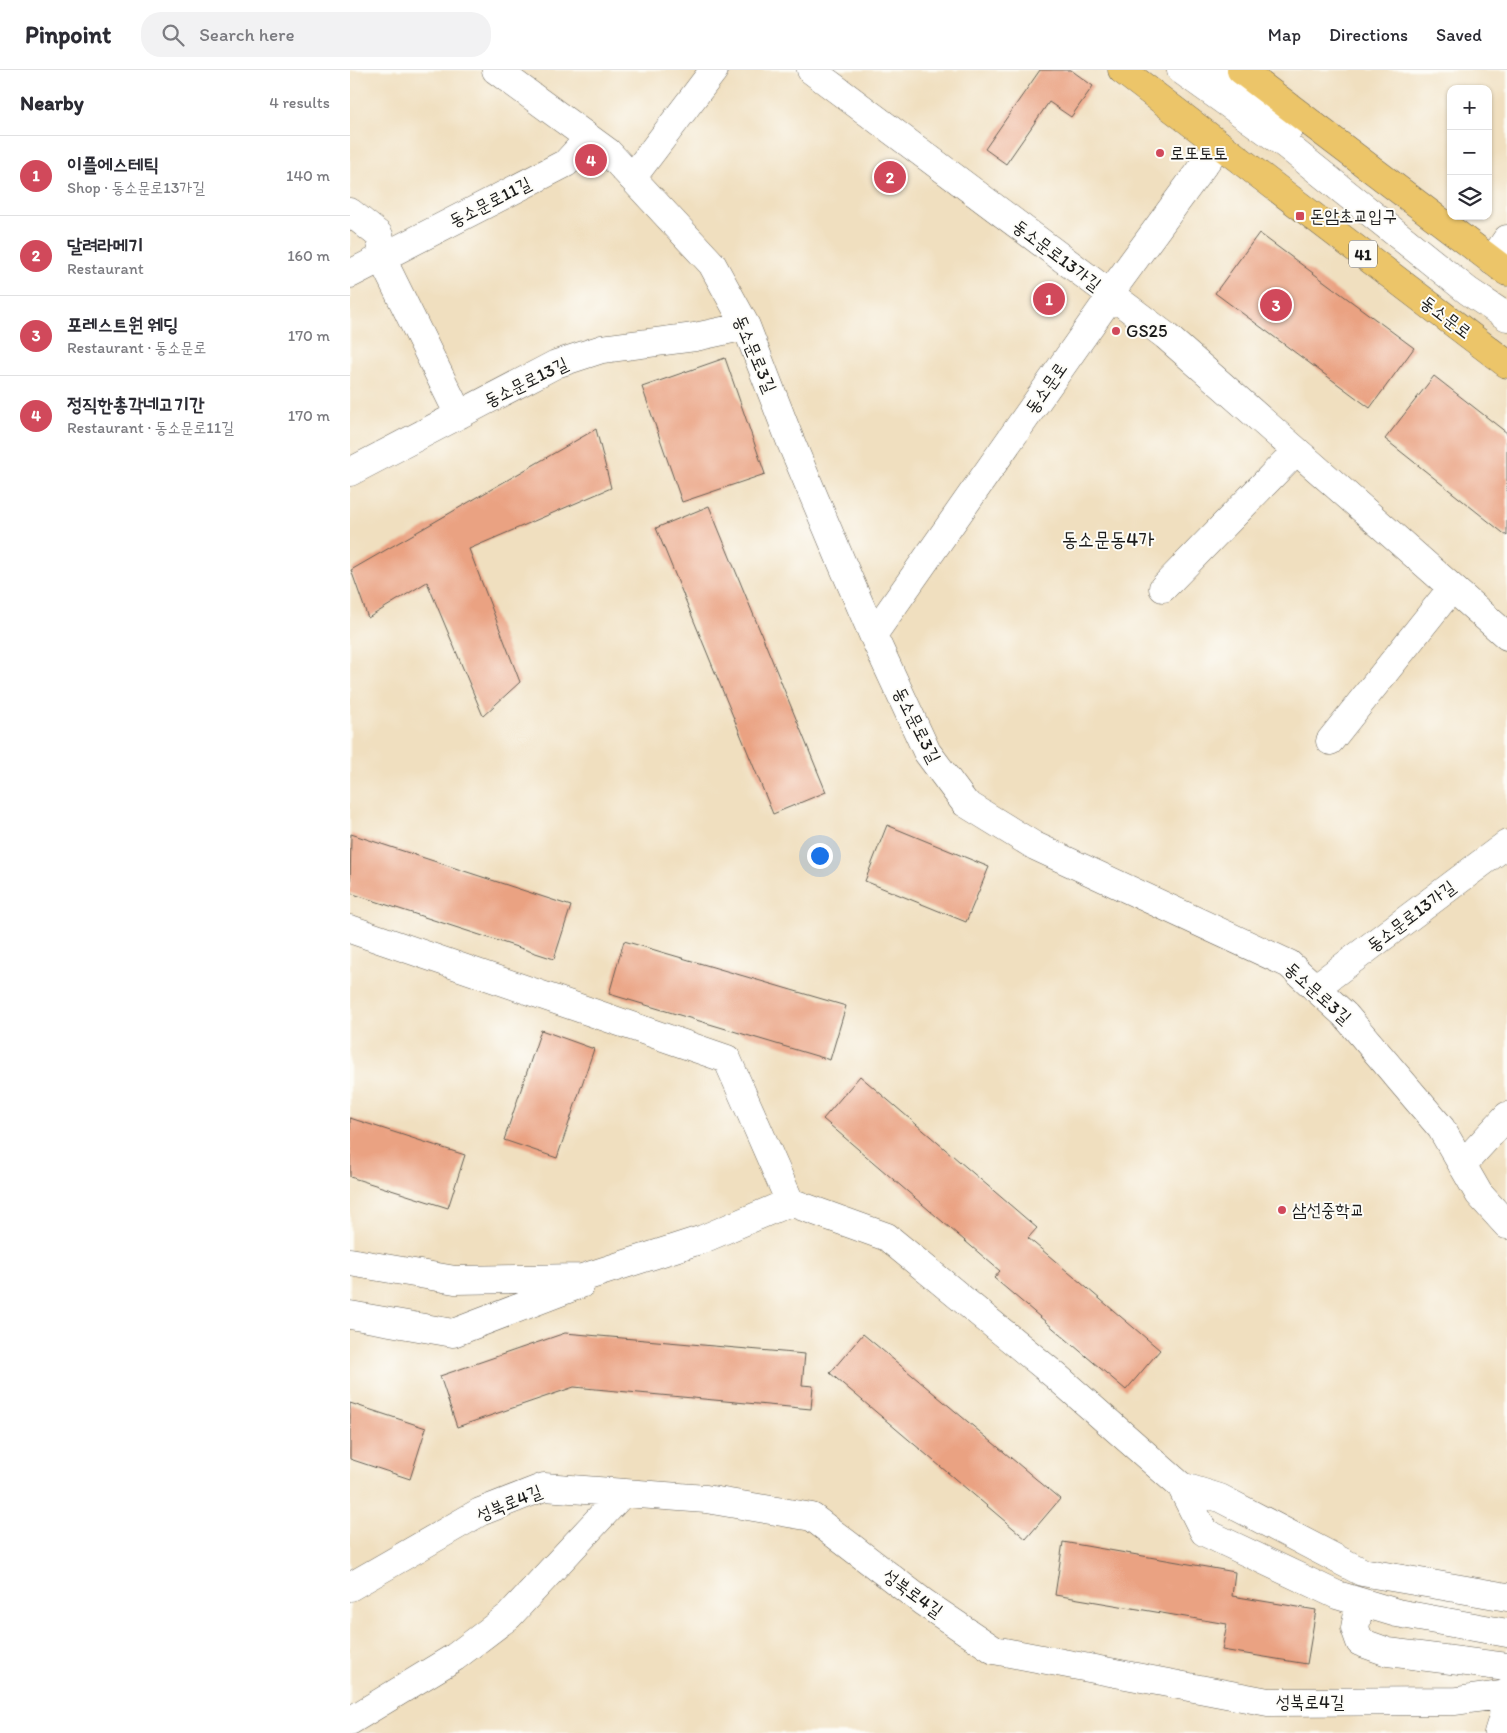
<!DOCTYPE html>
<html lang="en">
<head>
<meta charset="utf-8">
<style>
  body { margin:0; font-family:Itim,"Poor Story",sans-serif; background:#f2f2f3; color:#2b2b33 }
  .controls { position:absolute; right:15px; top:15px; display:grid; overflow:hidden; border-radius:10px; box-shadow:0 1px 4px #0004 }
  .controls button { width:45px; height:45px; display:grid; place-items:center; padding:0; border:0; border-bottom:1px solid #e1e1e2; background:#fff; color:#2b2b33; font:25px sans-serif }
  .you { position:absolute; left:469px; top:785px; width:18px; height:18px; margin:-12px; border:4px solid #fff; border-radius:50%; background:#1a73e8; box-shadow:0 0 0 8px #1a73e833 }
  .badge { display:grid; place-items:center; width:32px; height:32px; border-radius:50%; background:#d1495b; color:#fff; font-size:16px; font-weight:700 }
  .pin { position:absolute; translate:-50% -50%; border:2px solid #fff; box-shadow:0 1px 5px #0006 }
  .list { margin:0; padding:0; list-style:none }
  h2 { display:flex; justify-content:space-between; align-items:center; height:65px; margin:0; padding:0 20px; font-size:21px }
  h2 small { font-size:16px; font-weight:400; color:#7c7c81 }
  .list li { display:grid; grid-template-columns:32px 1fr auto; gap:15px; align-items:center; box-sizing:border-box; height:80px; padding:0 20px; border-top:1px solid #e1e1e2 }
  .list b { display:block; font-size:19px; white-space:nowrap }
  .list p { margin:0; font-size:16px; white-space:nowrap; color:#7c7c81 }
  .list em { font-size:16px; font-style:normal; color:#7c7c81 }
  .icon { flex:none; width:28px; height:28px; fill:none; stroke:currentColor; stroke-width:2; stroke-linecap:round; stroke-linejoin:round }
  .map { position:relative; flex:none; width:1157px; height:1663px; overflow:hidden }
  header { display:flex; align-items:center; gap:30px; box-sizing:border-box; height:70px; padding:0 25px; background:#fff; border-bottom:1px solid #e1e1e2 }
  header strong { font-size:24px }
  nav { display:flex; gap:28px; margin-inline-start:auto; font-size:18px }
  .search { width:350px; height:45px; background:#f2f2f3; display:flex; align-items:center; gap:12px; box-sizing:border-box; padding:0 18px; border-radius:20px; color:#7c7c81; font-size:19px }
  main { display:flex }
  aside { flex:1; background:#fff }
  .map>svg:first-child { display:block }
</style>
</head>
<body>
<header>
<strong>Pinpoint</strong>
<div class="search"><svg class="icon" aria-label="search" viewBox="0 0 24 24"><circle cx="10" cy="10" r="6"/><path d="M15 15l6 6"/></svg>Search here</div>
<nav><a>Map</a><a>Directions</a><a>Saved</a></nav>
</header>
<main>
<aside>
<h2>Nearby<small>4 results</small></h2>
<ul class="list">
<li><span class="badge">1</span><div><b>이플에스테틱</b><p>Shop · 동소문로13가길</p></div><em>140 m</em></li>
<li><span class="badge">2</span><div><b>달려라메기</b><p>Restaurant</p></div><em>160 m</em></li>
<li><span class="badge">3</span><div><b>포레스트원 웨딩</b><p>Restaurant · 동소문로</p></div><em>170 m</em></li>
<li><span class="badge">4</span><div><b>정직한총각네고기간</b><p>Restaurant · 동소문로11길</p></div><em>170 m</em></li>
</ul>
</aside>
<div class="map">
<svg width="1157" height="1663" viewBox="0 0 1157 1663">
  <rect width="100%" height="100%" fill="#fdfcf7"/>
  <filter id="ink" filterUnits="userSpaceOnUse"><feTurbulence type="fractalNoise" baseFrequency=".02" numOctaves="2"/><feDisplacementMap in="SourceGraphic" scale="10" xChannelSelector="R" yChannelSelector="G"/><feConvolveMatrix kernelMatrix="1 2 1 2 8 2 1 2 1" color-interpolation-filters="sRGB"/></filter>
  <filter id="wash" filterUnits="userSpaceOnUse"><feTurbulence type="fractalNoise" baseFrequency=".0096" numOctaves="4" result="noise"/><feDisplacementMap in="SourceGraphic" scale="20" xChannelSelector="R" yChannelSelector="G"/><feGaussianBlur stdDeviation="1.12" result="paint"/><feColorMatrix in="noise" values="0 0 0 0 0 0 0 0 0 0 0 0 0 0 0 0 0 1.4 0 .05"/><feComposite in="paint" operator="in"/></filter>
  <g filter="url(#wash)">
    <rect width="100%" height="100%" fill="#f0dfbf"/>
    <g id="blocks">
      <!-- building -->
      <path fill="#eaa282" d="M690 0H721L743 16 721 47 699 32 656 94 635 79Z
        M909 163 1064 278 1020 338 865 223Z
        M375 288 415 404 332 432 292 317Z
        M1084 306 1157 363V466L1035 369Z
        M246 359 261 418 119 479 170 612 133 646 77 512 18 548 1 500Z
        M359 436 476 722 423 744 306 458Z
        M537 755 639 797 616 852 515 811Z
        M1 764 221 836 204 889 0 823Z
        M274 871 496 936 480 990 259 924Z
        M191 960 244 979 207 1088 154 1070Z
        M510 1006 687 1158 678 1168 810 1280 776 1320 644 1208 650 1201 473 1049Z
        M0 1048 115 1085 98 1138 0 1107Z
        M215 1263 455 1284 452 1315 463 1316 461 1339 224 1317 107 1357 90 1306Z
        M513 1264 710 1429 676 1469 480 1303Z
        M0 1333 76 1358 60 1409 0 1389Z
        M713 1472 885 1502 882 1526 966 1540 957 1594 872 1580 877 1554 705 1525Z"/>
    </g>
  </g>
  <g filter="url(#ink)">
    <use href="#blocks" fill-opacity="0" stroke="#666055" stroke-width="1"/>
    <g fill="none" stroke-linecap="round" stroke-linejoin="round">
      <defs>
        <path id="minor" d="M146 0 258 82 362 194 396 256 440 370 491 491 523 565 577 682 615 733 685 776 939 894 995 945 1091 1058 1129 1124 1157 1155
          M461 0 816 266 1157 566
          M831 0 936 75 1118 221 1157 247
          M865 0 940 57
          M282 108 364 0
          M0 142 29 165 38 201 109 345
          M1142 191 1157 169
          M0 204 216 93 239 68
          M0 402 206 294 252 279 345 267 396 256
          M813 518 946 381
          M523 565 761 226 760 223 869 74
          M980 671 1102 518
          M0 859 377 989 440 1132
          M965 918 1157 774
          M1112 1095 1157 1046
          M0 1192 105 1210 232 1208 353 1169 440 1132 537 1167 707 1307 831 1416 854 1462 987 1525 1047 1543 1157 1563
          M0 1245 103 1263 231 1214
          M831 1416 870 1428 1012 1502 1157 1527
          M0 1517 130 1442 194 1417 356 1429 462 1447 573 1532 644 1580 918 1632 1106 1631 1157 1624
          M1010 1532 1005 1558 1010 1572 1038 1582 1157 1597
          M0 1651 105 1587 159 1546 273 1423
          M1148 1663 1153 1647 1154 1624"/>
        <path id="major" d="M772 0 1157 294
          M891 0 1157 202"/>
      </defs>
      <!-- minor casing -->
      <use href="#minor" stroke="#666055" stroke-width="29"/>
      <!-- major casing -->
      <use href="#major" stroke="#666055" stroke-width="29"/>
      <!-- minor -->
      <use href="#minor" stroke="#fff" stroke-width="28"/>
      <!-- major -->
      <use href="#major" stroke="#ecc569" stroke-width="28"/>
    </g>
  </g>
  <!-- markers -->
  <g fill="#d1495b" stroke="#fdfcf7" stroke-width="2">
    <circle cx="810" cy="83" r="5"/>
    <rect x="945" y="141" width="10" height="10" rx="2.5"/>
    <circle cx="766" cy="261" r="5"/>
    <circle cx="932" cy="1140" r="5"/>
  </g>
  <g text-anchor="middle" stroke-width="4" stroke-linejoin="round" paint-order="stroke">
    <!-- shield labels -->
    <rect fill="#fdfcf7" stroke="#605f5e" stroke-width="1" x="999" y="170.5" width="28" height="27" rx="4"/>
    <g font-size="16" font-weight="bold" fill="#1c1c1c">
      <text x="1013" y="190">41</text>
    </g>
    <!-- poi labels -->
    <g font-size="18" fill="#1c1c1c" stroke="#fdfcf7" text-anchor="start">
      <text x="820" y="89">로또토토</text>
      <text x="960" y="152">돈암초교입구</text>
      <text x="776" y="267">GS25</text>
      <text x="942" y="1146">삼선중학교</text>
    </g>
    <!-- street labels -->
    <g font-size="18" fill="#1c1c1c" stroke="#fdfcf7">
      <text transform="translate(140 132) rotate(-27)" y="6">동소문로11길</text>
      <text transform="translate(707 185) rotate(37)" y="6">동소문로13가길</text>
      <text transform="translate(1096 247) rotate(37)" y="6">동소문로</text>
      <text transform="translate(405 284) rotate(67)" y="6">동소문로3길</text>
      <text transform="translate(176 312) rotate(-26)" y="6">동소문로13길</text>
      <text transform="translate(696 318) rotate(-55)" y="6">동소문로</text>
      <text transform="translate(567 655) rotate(63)" y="6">동소문로3길</text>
      <text transform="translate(1061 846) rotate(-37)" y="6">동소문로13가길</text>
      <text transform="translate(968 923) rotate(42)" y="6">동소문로3길</text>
      <text transform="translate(159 1433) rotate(-22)" y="6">성북로4길</text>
      <text transform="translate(563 1523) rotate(36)" y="6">성북로4길</text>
      <text x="960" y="1638">성북로4길</text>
    </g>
    <!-- quarter labels -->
    <g font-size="20" fill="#1c1c1c" stroke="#fdfcf7">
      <text x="758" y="476">동소문동4가</text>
    </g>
  </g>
</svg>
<div class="controls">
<button>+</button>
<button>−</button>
<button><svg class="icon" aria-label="layers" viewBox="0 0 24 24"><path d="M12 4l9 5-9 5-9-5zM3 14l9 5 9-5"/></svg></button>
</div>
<div class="you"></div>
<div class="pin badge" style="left:699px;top:229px">1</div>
<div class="pin badge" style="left:540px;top:107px">2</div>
<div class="pin badge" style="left:926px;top:235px">3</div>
<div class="pin badge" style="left:241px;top:90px">4</div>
</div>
</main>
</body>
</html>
